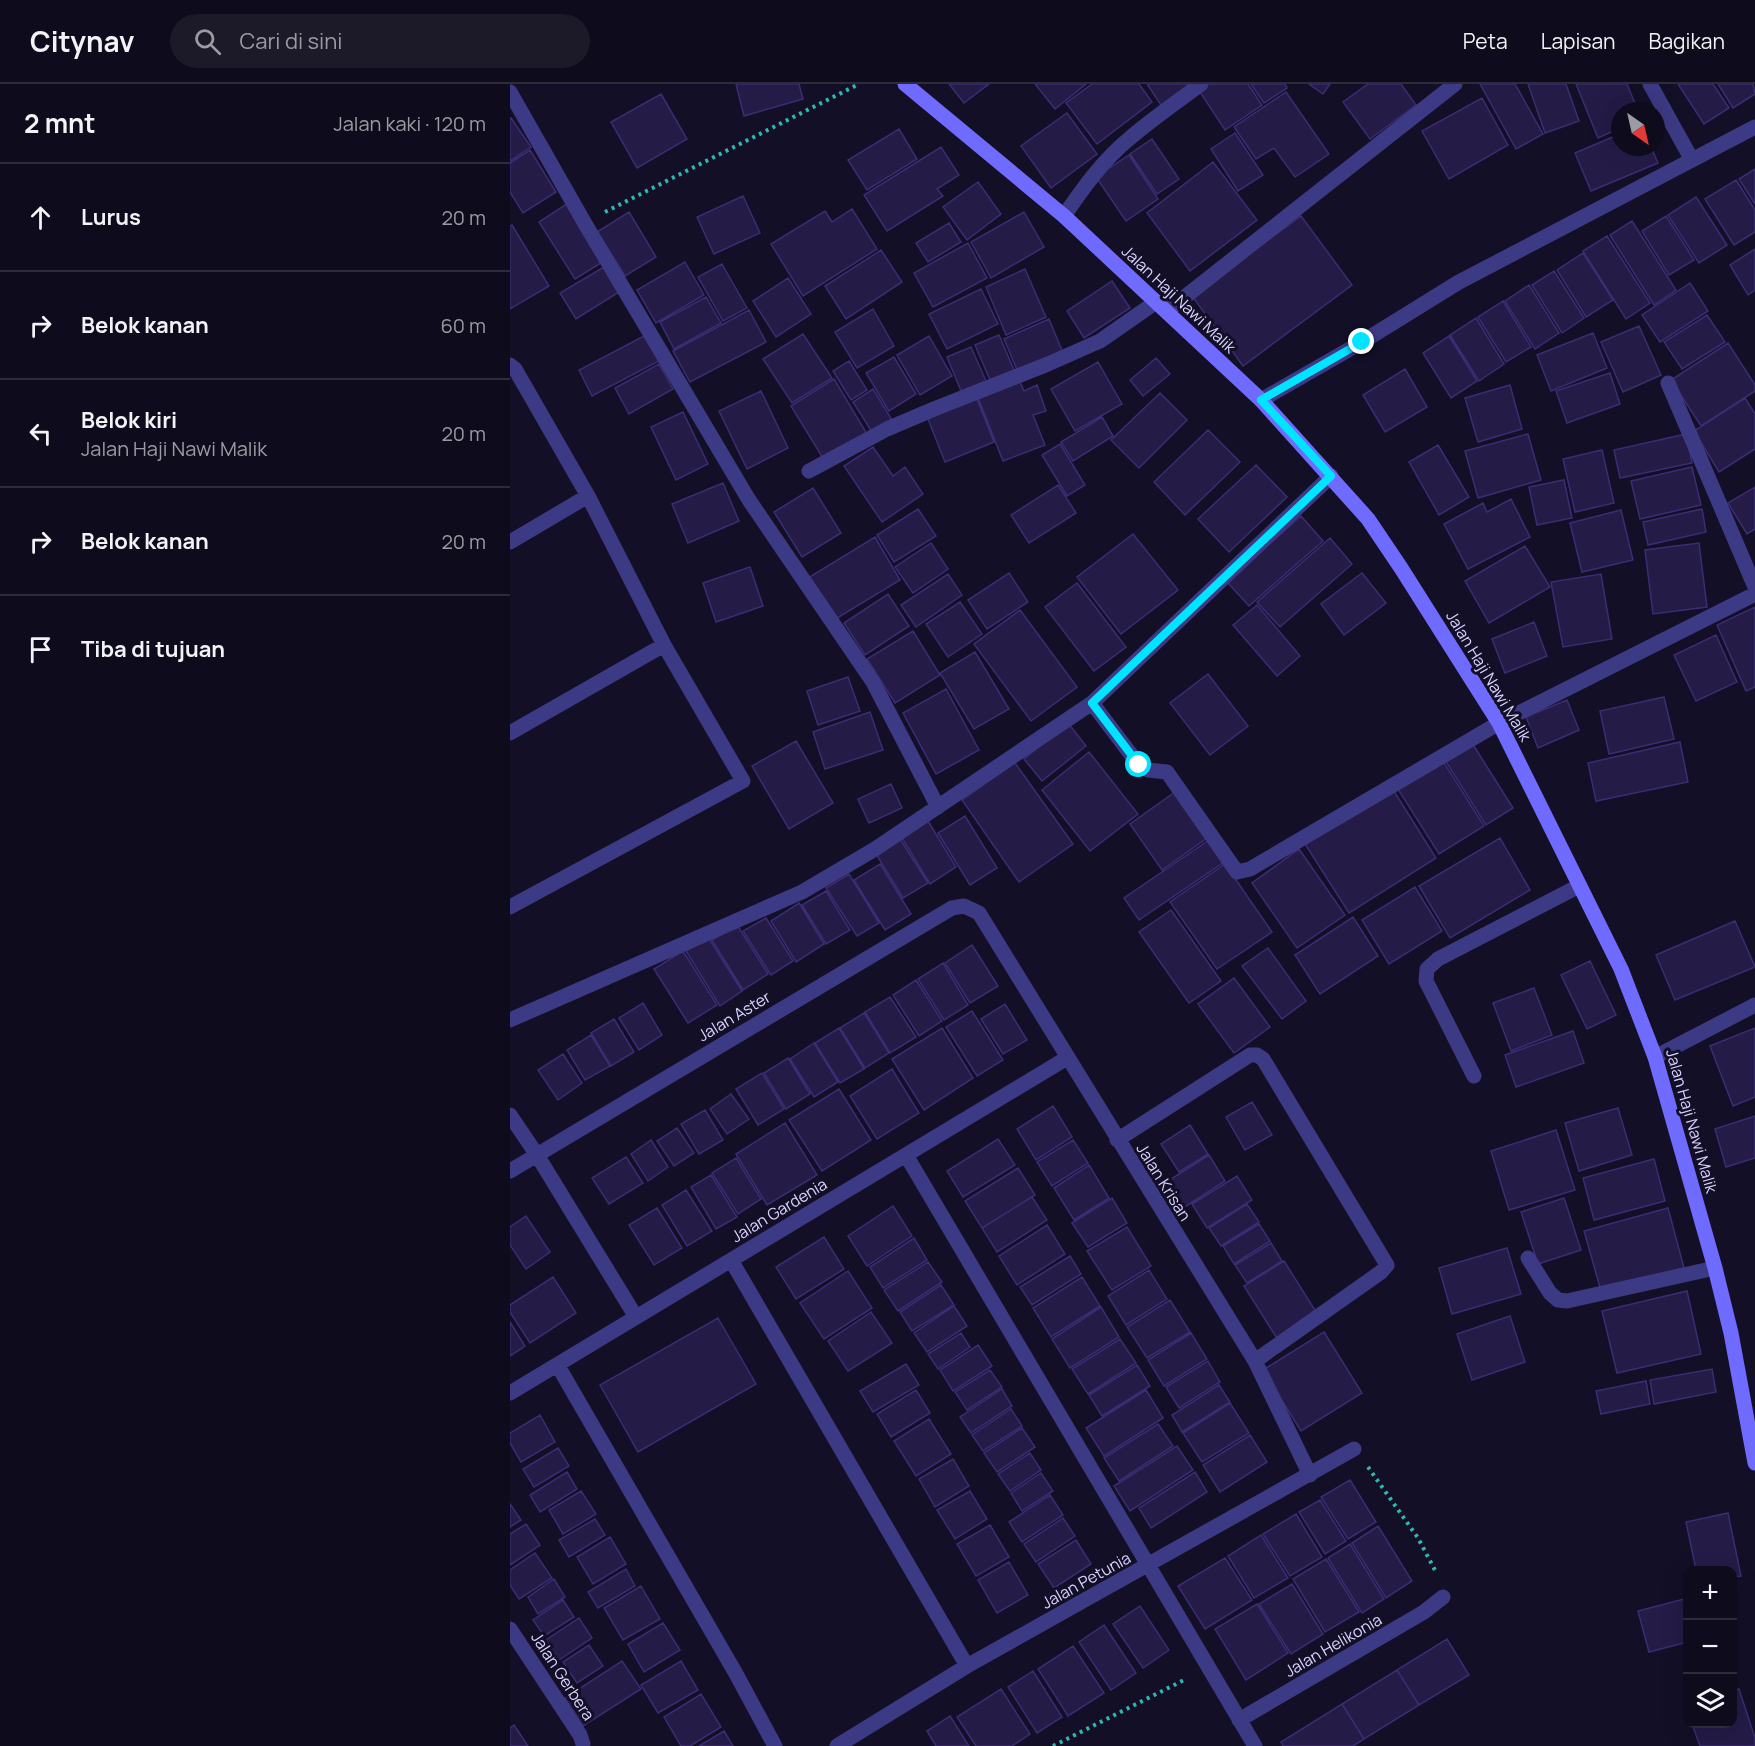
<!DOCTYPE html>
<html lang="id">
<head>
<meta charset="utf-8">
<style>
  body { margin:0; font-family:Manrope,sans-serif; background:#1c1929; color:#f1f3f6 }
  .controls { position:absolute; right:18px; bottom:18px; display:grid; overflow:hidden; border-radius:12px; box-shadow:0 6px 24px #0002 }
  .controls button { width:54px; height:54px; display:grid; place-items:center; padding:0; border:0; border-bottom:2px solid #2e2b3b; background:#0e0b1c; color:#f1f3f6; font:30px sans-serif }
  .compass { position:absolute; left:1101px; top:18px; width:54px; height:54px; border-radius:50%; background:#0e0b1c; box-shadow:0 6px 24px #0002; rotate:146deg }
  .stop { position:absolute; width:18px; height:18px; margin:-14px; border:4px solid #00e5ff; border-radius:50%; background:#fff }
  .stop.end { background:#00e5ff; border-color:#fff; box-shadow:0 2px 6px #0008 }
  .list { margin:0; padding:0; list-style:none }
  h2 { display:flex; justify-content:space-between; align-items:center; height:78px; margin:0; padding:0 24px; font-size:26px }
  h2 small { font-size:20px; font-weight:400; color:#9b9ba3 }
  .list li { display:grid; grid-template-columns:39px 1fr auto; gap:18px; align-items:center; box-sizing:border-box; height:108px; padding:0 24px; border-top:2px solid #2e2b3b }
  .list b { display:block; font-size:22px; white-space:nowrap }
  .list p { margin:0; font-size:20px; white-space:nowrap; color:#9b9ba3 }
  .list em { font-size:20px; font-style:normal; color:#9b9ba3 }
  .icon { flex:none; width:33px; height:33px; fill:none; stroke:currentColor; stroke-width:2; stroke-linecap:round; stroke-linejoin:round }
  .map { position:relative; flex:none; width:1245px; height:1662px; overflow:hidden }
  header { display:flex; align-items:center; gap:36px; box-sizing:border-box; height:84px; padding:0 30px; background:#0e0b1c; border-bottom:2px solid #2e2b3b }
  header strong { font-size:28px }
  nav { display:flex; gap:33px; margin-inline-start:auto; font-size:21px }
  .search { width:420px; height:54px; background:#1c1929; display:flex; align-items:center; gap:15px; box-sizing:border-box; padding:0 21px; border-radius:33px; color:#9b9ba3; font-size:22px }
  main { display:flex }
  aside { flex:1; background:#0e0b1c }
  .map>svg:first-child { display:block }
</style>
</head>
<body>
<header>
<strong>Citynav</strong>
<div class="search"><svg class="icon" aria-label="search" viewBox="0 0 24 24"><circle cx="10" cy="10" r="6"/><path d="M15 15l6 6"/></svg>Cari di sini</div>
<nav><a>Peta</a><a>Lapisan</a><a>Bagikan</a></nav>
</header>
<main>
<aside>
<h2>2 mnt<small>Jalan kaki · 120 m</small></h2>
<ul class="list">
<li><svg class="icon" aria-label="ahead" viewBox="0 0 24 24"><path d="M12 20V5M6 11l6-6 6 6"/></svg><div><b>Lurus</b></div><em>20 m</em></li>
<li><svg class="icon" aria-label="right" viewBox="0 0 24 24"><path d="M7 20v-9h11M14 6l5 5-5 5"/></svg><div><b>Belok kanan</b></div><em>60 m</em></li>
<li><svg class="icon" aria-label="left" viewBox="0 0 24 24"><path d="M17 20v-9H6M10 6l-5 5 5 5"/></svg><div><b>Belok kiri</b><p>Jalan Haji Nawi Malik</p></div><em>20 m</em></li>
<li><svg class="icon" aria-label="right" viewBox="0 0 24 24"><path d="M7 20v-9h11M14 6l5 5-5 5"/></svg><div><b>Belok kanan</b></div><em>20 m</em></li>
<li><svg class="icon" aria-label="arrive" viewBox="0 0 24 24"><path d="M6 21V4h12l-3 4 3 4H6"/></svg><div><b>Tiba di tujuan</b></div></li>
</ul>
</aside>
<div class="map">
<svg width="1245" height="1662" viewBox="0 0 1245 1662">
  <rect width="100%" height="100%" fill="#130f26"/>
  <!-- building -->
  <path fill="#241b47" stroke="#3b2d73" stroke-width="1.5" d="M226 0H289L293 15 234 32Z
    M439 0H479L454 19Z
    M525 0H576L545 25Z
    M582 0H629L642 18 587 60 556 19Z
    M637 0H682L651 21Z
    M696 0H738L752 21 715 46 688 5Z
    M741 0H775L777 4 754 19Z
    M799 0H820L813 10Z
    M858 0H891L906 21 860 55 833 18Z
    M970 0H1005L1033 50 1006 65Z
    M1018 0H1056L1069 37 1035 49Z
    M1066 0H1117L1128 27H1110V44L1088 54Z
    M1168 0H1203L1219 24 1194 40Z
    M1208 0H1243L1245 10 1223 24Z
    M776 8 819 70 785 93 764 64 746 75 724 43Z
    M151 10 177 55 127 84 101 38Z
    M972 14 998 61 939 95 912 47Z
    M557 29 587 70 541 104 511 62Z
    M1 34 21 63 0 77V35Z
    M389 45 407 75 357 106 338 76Z
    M725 49 753 91 728 107 701 65Z
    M1110 50V63H1141L1148 79 1081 107 1065 69Z
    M642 55 669 95 647 110 620 70Z
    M431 63 449 91 427 105 433 112 377 147 354 111Z
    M20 66 46 108 13 129 0 108V79Z
    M619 71 648 115 616 137 586 93Z
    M703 78 747 136 680 187 637 129Z
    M1245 85V120L1229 95Z
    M1226 96 1245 126V148L1224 161 1195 115Z
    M468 98 491 130 457 156 433 123Z
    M233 112 250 149 204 170 187 133Z
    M1186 113 1217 161 1189 179 1158 131Z
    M58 119 94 177 65 195 29 138Z
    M342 125 367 165 293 212 261 160 315 127 322 138Z
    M119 128 146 173 115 192 87 148Z
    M514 128 534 163 481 194 461 158Z
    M791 132 842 201 733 282 682 212Z
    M1156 132 1184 176 1159 191 1132 147Z
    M1122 137 1166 206 1144 221 1100 151Z
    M439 139 451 158 418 178 406 159Z
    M2 141 39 202 0 225V142Z
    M1097 152 1140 219 1116 235 1073 167Z
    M458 159 477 194 423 223 404 189Z
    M1245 165V206L1238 211 1220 181Z
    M371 166 392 198 336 235 315 202Z
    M1073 169 1103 216 1076 233 1047 186Z
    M175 178 194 211 146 239 127 206Z
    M212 180 237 224 213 237 188 193Z
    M94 183 109 208 66 235 50 209Z
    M515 185 536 233 496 251 476 203Z
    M1044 187 1074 234 1052 249 1022 201Z
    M278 194 301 230 266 253 243 217Z
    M602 197 620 224 574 254 557 227Z
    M1180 199 1198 227 1150 258 1132 231Z
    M1019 201 1049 249 1025 265 995 217Z
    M471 205 488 240 437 265 419 230Z
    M196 213 211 239 164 265 150 238Z
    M993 217 1021 263 996 278 968 233Z
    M363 225 384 262 347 284 325 248Z
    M239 226 256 258 180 298 163 267Z
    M1197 231 1215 258 1172 285 1154 258Z
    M966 234 994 280 969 297 940 251Z
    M539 235 553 269 508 288 494 255Z
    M1129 242 1151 291 1113 308 1091 258Z
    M1083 249 1097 284 1041 307 1027 271Z
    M293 250 322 294 282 319 253 275Z
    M136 251 149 277 82 312 69 286Z
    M489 251 504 286 480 296 465 261Z
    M419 252 442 292 410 311 387 271Z
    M939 252 967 297 941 314 913 269Z
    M1218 259 1245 301V307L1191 342 1161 296Z
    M461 263 476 297 451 307 437 273Z
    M384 273 406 310 379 327 356 289Z
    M646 274 660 290 633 312 620 296Z
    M339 277 357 306 341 316 323 287Z
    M588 278 612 320 565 347 541 305Z
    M149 280 163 305 119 330 105 304Z
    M895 285 917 323 875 348 853 311Z
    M1100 289 1110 320 1057 339 1046 307Z
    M324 295 357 350 314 376 281 322Z
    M509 295 514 307 527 301 536 327 523 331 535 361 493 377 467 311Z
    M1000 301 1012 345 968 358 955 314Z
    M363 305 382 336 362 348 343 318Z
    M251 307 278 364 237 385 209 327Z
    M650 309 677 336 629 384 601 356Z
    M465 310 484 358 435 378 416 330Z
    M1235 314 1245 330V365L1209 388 1184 347Z
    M173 328 198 380 166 396 141 343Z
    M592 333 603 352 563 377 551 358Z
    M698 346 730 378 675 431 644 398Z
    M1018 350 1031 396 968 414 955 367Z
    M1176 350 1182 379 1110 394 1104 366Z
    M550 360 575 401 557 412 532 371Z
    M928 361 959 413 929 431 899 378Z
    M363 363 383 392 395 383 413 410 372 438 334 382Z
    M1092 366 1104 419 1065 428 1053 375Z
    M746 381 777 413 719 468 688 435Z
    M1182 383 1191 421 1130 435 1121 397Z
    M1054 396 1062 434 1027 441 1019 403Z
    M213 399 229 437 178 459 162 420Z
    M548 401 566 429 519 459 501 431Z
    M1245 403V445L1237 450 1218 419Z
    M303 404 331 449 292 473 264 428Z
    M1001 415 1020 453 958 485 934 440 973 419 977 428Z
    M408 425 426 452 384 478 367 451Z
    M1192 425 1196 448 1138 461 1133 438Z
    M1111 426 1123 476 1072 488 1060 439Z
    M791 432 813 457 739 522 717 498Z
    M623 450 668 506 611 550 567 493Z
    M365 453 390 496 324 536 298 494Z
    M820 454 842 480 770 543 747 518Z
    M421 459 438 485 403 509 385 483Z
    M1189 459 1197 523 1143 530 1135 466Z
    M1015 462 1040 503 979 539 955 497Z
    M240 483 253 522 206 538 193 499Z
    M499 489 518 518 477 545 458 516Z
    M852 489 876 519 834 551 811 520Z
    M438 490 452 511 406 543 391 521Z
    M1091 490 1102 555 1053 563 1041 498Z
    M567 499 616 563 584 587 535 523Z
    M378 510 399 542 355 571 334 539Z
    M450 518 472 550 438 573 416 540Z
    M747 521 790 572 767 592 723 541Z
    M1245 523V603L1236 607 1207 541Z
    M510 526 567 603 521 637 464 560Z
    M1024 538 1037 572 995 589 982 555Z
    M403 547 430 591 385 619 357 575Z
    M1206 551 1227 598 1186 617 1164 571Z
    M465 568 499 625 464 645 430 589Z
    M698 590 738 642 700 671 660 619Z
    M338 593 350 627 308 641 297 607Z
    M436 605 469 666 426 690 393 629Z
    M1154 613 1164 655 1099 670 1090 627Z
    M1057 616 1069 646 1028 664 1016 633Z
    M360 628 373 666 315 685 303 648Z
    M558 639 576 662 532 697 514 675Z
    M286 657 323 719 279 745 242 682Z
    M1170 658 1178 698 1086 717 1078 679Z
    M962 659 1003 724 976 741 935 676Z
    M579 668 628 730 580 767 532 706Z
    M931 674 974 742 929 770 886 702Z
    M505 679 563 760 509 798 452 716Z
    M381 700 392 724 359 739 348 715Z
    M882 704 926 774 839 829 795 760Z
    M665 708 697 754 652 786 620 740Z
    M455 732 487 784 460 801 428 749Z
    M418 737 446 783 420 800 392 754Z
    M990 754 1020 806 940 854 909 802Z
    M390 755 418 799 393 814 366 770Z
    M699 756 714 778 629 836 614 814Z
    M789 765 835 831 787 864 742 799Z
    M370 780 401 830 375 846 344 796Z
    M715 780 762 848 707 885 660 818Z
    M339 790 369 839 347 852 316 804Z
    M905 803 932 847 879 880 852 836Z
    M316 807 340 846 316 860 292 821Z
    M289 819 314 860 286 878 261 837Z
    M661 826 711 897 679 919 629 848Z
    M843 833 868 872 810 910 785 871Z
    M256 834 283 877 261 891 233 847Z
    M1225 837 1245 883 1165 916 1146 871Z
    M227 841 258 890 233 906 202 856Z
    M198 853 232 907 210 922 176 867Z
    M462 861 488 902 460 919 435 879Z
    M758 864 796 917 772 935 732 882Z
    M173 867 207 921 178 939 144 885Z
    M1080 877 1106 931 1077 945 1051 891Z
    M433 879 458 921 434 936 408 895Z
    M724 894 760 943 724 969 688 920Z
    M406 896 432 937 409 952 383 911Z
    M1024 904 1042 951 1001 967 983 919Z
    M380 913 406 953 380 969 355 928Z
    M133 919 152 951 129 966 109 934Z
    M495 920 517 956 493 970 471 935Z
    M462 927 493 976 467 992 436 943Z
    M354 929 379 969 355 984 330 944Z
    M104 935 124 968 101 982 81 949Z
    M329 944 354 985 330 999 305 959Z
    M432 944 463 994 414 1026 382 975Z
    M1245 944V1013L1223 1022 1200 962Z
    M1063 947 1074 979 1006 1003 995 971Z
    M81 951 100 982 75 996 57 966Z
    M304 959 328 998 304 1013 280 975Z
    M53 970 72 999 48 1016 28 986Z
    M278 974 300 1010 276 1025 254 989Z
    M382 985 409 1029 367 1055 340 1012Z
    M252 989 274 1025 248 1041 226 1005Z
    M329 1005 361 1056 312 1087 279 1036Z
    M221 1010 239 1035 217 1050 200 1025Z
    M742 1018 762 1051 735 1066 716 1033Z
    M543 1022 562 1053 526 1076 507 1045Z
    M1108 1024 1122 1071 1069 1087 1055 1039Z
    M195 1026 213 1056 189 1070 171 1040Z
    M1245 1032V1074L1216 1083 1205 1045Z
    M275 1039 307 1091 257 1121 226 1070Z
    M680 1041 698 1070 669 1088 651 1060Z
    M167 1044 184 1069 164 1082 147 1057Z
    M1046 1046 1065 1106 999 1126 981 1067Z
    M488 1055 505 1081 453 1113 437 1087Z
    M141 1056 158 1083 138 1097 121 1070Z
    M563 1056 578 1079 542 1102 527 1078Z
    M699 1071 715 1097 667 1128 650 1102Z
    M116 1073 133 1099 99 1120 82 1094Z
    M226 1074 251 1115 228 1130 202 1089Z
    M1144 1075 1155 1117 1084 1136 1073 1094Z
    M579 1081 599 1114 564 1136 544 1104Z
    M508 1084 525 1111 472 1144 455 1117Z
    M201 1091 227 1133 206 1145 181 1103Z
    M727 1092 742 1116 697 1144 682 1120Z
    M176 1106 202 1147 177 1162 152 1121Z
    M522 1113 537 1136 487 1168 472 1144Z
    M602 1114 617 1139 578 1163 562 1139Z
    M1054 1114 1071 1166 1028 1180 1011 1128Z
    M737 1120 749 1138 711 1162 699 1144Z
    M383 1122 402 1152 357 1182 338 1152Z
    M147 1124 172 1164 144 1181 119 1141Z
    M1158 1124 1174 1184 1091 1207 1074 1147Z
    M16 1132 40 1168 16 1185 0 1161V1143Z
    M749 1140 760 1157 724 1180 713 1162Z
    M537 1141 555 1170 507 1201 489 1172Z
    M617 1143 641 1182 602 1206 577 1167Z
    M314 1153 334 1185 286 1215 266 1183Z
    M404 1154 417 1176 373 1204 360 1183Z
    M761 1159 772 1177 737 1199 725 1181Z
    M997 1164 1011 1210 942 1230 929 1184Z
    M560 1172 571 1190 522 1221 510 1203Z
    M774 1177 808 1231 768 1256 734 1202Z
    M418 1178 432 1198 388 1227 374 1206Z
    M639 1186 657 1215 616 1241 598 1212Z
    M338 1187 362 1224 314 1255 290 1219Z
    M43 1193 66 1229 20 1259 0 1228V1221Z
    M572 1193 590 1222 541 1253 523 1224Z
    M431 1201 444 1221 402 1247 390 1228Z
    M1177 1207 1191 1270 1107 1289 1092 1227Z
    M660 1216 680 1248 637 1274 617 1243Z
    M444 1222 457 1242 417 1268 404 1249Z
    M591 1223 609 1253 560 1284 542 1255Z
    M361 1228 382 1259 338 1287 318 1257Z
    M1000 1232 1015 1278 962 1296 947 1250Z
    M208 1234 246 1300 128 1368 90 1301Z
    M0 1238 15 1262 0 1272Z
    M814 1248 852 1309 791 1347 753 1286Z
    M451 1249 460 1263 428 1285 418 1270Z
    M681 1249 697 1275 654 1302 638 1276Z
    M610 1255 626 1279 578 1310 562 1285Z
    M468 1261 482 1282 443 1307 430 1286Z
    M698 1277 710 1298 669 1324 656 1303Z
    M396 1280 409 1301 363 1328 350 1307Z
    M627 1281 640 1302 592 1332 579 1311Z
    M1202 1285 1206 1308 1144 1320 1140 1296Z
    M480 1286 492 1303 457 1326 445 1308Z
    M1136 1297 1140 1320 1091 1330 1086 1307Z
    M709 1301 720 1318 672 1348 662 1331Z
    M492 1305 502 1322 461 1349 450 1333Z
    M406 1306 420 1329 381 1353 367 1330Z
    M636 1306 653 1334 594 1372 576 1344Z
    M720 1319 739 1349 692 1378 673 1349Z
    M501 1325 512 1342 473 1367 462 1351Z
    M30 1331 45 1358 11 1378 0 1359V1349Z
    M419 1335 441 1370 406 1392 384 1357Z
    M648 1340 663 1362 609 1397 594 1374Z
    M512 1344 525 1363 487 1388 474 1369Z
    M740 1351 757 1378 710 1408 693 1381Z
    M667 1362 683 1386 620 1427 604 1402Z
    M48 1364 59 1382 24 1403 13 1385Z
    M520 1369 531 1386 500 1407 488 1390Z
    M443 1375 459 1402 425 1423 409 1395Z
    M57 1388 67 1405 30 1428 20 1411Z
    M685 1388 697 1408 641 1444 629 1424Z
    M531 1389 543 1407 512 1427 501 1409Z
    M840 1396 866 1438 838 1455 811 1413Z
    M71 1407 86 1430 53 1450 39 1426Z
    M460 1407 477 1435 445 1455 427 1426Z
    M540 1411 553 1431 512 1458 499 1438Z
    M810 1416 836 1457 815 1470 789 1428Z
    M0 1420 11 1436 0 1443Z
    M1218 1429 1231 1492 1222 1493V1486H1186L1176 1438Z
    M786 1430 812 1473 780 1492 753 1450Z
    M553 1434 565 1452 526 1478 514 1460Z
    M85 1435 95 1451 59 1473 49 1456Z
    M16 1440 30 1461 0 1481V1450Z
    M480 1441 499 1473 466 1492 447 1460Z
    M868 1442 902 1497 876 1514 842 1459Z
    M751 1451 778 1494 744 1514 718 1472Z
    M100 1453 116 1480 83 1500 67 1473Z
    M566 1456 581 1480 544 1504 528 1480Z
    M840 1460 874 1515 852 1529 818 1474Z
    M25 1469 42 1494 9 1515 0 1501V1486Z
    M715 1474 742 1516 695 1545 668 1502Z
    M816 1475 849 1528 815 1548 783 1495Z
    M499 1478 518 1511 487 1529 468 1496Z
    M116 1485 125 1502 88 1524 78 1508Z
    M44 1495 55 1513 28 1530 18 1513Z
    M782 1500 813 1550 781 1570 749 1520Z
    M131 1502 150 1535 113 1556 94 1524Z
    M1178 1514V1558L1139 1568 1128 1527Z
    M53 1516 64 1533 34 1552 23 1536Z
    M747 1520 778 1569 736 1596 705 1545Z
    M630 1522 659 1566 633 1584 603 1540Z
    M69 1534 82 1554 49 1576 36 1556Z
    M153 1539 170 1566 134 1588 118 1560Z
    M594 1541 626 1589 601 1606 569 1558Z
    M937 1555 959 1591 909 1621 887 1586Z
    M79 1561 93 1582 67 1599 53 1578Z
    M563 1562 594 1609 558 1632 528 1585Z
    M112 1577 131 1605 73 1642 55 1614Z
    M171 1577 188 1606 148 1629 131 1601Z
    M887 1586 909 1621 854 1655 832 1620Z
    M523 1587 552 1633 527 1649 498 1603Z
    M491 1605 520 1650 502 1662H466L447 1633Z
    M1229 1605 1245 1654V1662H1190L1182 1640H1222V1607Z
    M191 1610 211 1643 180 1662H171L154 1633Z
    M832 1620 854 1655 843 1662H773L771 1658Z
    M440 1632 459 1662H426L417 1647Z
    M4 1641 18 1662H0V1644Z
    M214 1647 223 1662H189Z"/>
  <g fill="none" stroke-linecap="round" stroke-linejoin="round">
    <!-- path -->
    <path stroke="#2fb8b0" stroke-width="4" stroke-dasharray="3 4.5" stroke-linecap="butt" d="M95 128 349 0
      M858 1383 908 1454 927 1490
      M543 1662 676 1595"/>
    <!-- street -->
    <path stroke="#3d3a85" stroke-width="15" d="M1140 0 1182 76
      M0 8 74 138 239 416 363 598 428 723
      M554 132C573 104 593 76 620 54 642 35 667 18 691 0
      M657 227 945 0
      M0 281 5 285 78 412 154 561 233 697 0 823
      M1158 299 1245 503
      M751 316 852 258 949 198 1245 43
      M299 387 377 345 424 325 538 280 590 257 646 218
      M0 458 78 412
      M582 619 629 681 638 686 657 688 727 788 740 785 989 639 1245 510
      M0 649 154 561
      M0 936 292 808 365 765 582 619 821 392
      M1145 973 1245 921
      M964 992 916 897 917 885 928 875 1069 802
      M0 1031 27 1071 126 1233
      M607 1056 740 971H747L753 975 877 1181 871 1188 745 1277
      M396 1071 745 1662
      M0 1087 442 824 454 822 469 829 745 1277 800 1391
      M1018 1174 1040 1209 1048 1216 1057 1217 1205 1184
      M221 1176 457 1582
      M48 1282 225 1588 265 1662
      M0 1309 557 974
      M0 1545 70 1651 73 1660
      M729 1636 914 1528 933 1513
      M327 1662 457 1582 844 1365"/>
    <!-- secondary -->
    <path stroke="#6f6bff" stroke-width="15" d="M395 0 554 132 751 316 858 435 891 484 989 639 1111 885 1145 973 1205 1184 1221 1249 1245 1379"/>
  </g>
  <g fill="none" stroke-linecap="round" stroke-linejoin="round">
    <!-- route -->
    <path stroke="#00e5ff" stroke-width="8" d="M629 681 582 619 821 392 751 316 852 258"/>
  </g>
  <g text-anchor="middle" stroke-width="6" stroke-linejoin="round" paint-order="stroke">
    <!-- street labels -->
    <g font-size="16" fill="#d9d4ff" stroke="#130f26">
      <text transform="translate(669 215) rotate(43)" y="6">Jalan Haji Nawi Malik</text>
      <text transform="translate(979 592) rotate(59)" y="6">Jalan Haji Nawi Malik</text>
      <text transform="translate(224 932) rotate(-31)" y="6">Jalan Aster</text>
      <text transform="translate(1182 1037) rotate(74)" y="6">Jalan Haji Nawi Malik</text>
      <text transform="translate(654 1098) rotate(58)" y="6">Jalan Krisan</text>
      <text transform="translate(269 1126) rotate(-31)" y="6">Jalan Gardenia</text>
      <text transform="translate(576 1496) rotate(-29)" y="6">Jalan Petunia</text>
      <text transform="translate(823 1561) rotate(-30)" y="6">Jalan Helikonia</text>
      <text transform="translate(53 1592) rotate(57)" y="6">Jalan Gerbera</text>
    </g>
  </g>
</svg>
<div class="controls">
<button>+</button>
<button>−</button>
<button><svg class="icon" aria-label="layers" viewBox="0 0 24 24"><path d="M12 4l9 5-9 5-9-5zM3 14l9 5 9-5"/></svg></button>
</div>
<svg class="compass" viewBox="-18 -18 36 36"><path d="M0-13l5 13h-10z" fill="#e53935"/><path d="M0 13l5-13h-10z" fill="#9b9ba3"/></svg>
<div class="stop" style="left:629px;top:681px"></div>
<div class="stop end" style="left:852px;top:258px"></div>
</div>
</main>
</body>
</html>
